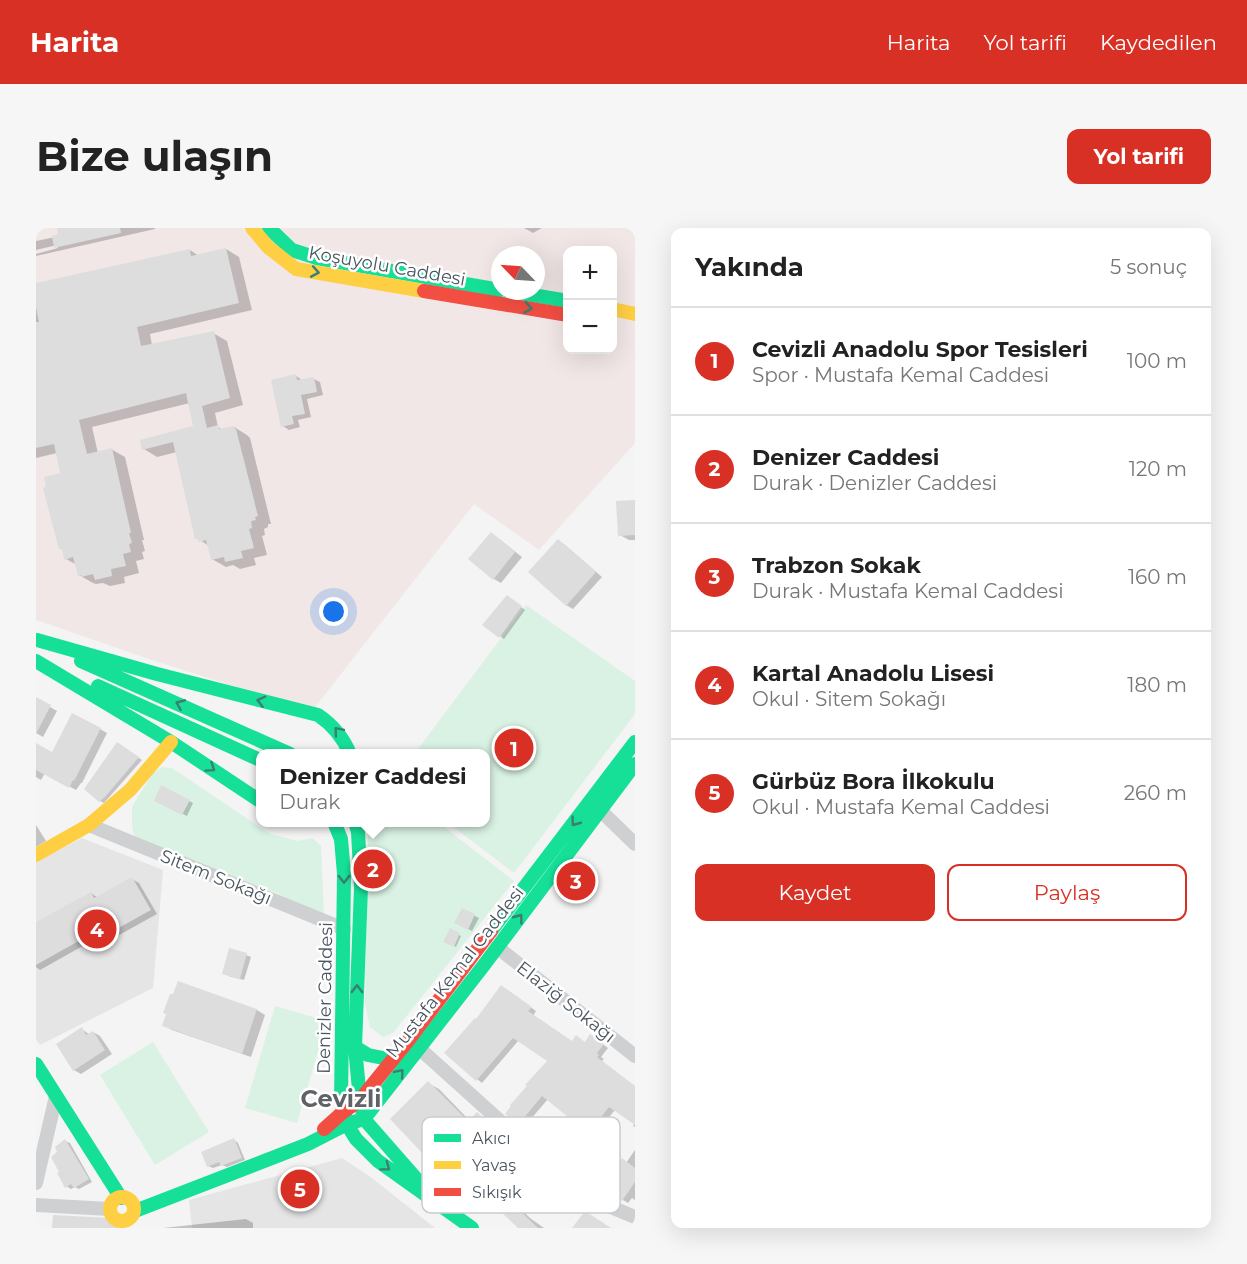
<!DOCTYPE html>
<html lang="tr">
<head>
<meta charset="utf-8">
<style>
  body { margin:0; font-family:Montserrat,sans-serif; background:#f6f6f6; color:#222 }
  .controls { position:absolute; right:18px; top:18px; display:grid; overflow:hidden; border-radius:12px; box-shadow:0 6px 24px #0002 }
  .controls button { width:54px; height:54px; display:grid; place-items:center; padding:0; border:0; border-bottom:2px solid #e0e0e0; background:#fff; color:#222; font:30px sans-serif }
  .compass { position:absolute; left:455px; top:18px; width:54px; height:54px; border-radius:50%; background:#fff; box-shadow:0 6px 24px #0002; rotate:295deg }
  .you { position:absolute; left:298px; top:384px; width:21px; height:21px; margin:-15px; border:4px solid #fff; border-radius:50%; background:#1a73e8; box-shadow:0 0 0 9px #1a73e833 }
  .badge { display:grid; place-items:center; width:39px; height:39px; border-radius:50%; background:#d93025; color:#fff; font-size:20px; font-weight:700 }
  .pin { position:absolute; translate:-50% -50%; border:3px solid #fff; box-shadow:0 2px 6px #0006 }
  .popup { position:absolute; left:220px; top:521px; width:234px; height:78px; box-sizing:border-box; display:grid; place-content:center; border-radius:12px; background:#fff; filter:drop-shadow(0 2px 4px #0005); font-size:20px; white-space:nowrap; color:#767676 }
  .popup b { font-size:22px; color:#222 }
  .popup::after { content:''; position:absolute; left:50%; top:100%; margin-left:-12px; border:12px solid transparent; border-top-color:#fff }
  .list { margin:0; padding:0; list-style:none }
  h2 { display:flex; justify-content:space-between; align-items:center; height:78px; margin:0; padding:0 24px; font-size:26px }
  h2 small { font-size:20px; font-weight:400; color:#767676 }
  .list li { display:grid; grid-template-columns:39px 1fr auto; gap:18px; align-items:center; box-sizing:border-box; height:108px; padding:0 24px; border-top:2px solid #e0e0e0 }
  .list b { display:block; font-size:22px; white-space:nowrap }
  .list p { margin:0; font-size:20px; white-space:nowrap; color:#767676 }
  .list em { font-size:20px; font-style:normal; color:#767676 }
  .actions { display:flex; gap:12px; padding:18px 24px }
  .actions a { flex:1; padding:14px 0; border:2px solid #d93025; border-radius:12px; text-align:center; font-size:21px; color:#d93025 }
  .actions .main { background:#d93025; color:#fff }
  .map { position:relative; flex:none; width:599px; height:1000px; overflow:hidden; border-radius:12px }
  header { display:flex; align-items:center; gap:36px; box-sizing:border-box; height:84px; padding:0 30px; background:#d93025; color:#fff }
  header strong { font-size:28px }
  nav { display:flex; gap:33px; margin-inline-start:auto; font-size:21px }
  .intro { display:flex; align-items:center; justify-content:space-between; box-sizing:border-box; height:144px; padding:0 36px }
  h1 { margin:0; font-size:42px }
  .button { padding:15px 27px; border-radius:12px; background:#d93025; color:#fff; font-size:21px; font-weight:700 }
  main { display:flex; gap:36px; padding:0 36px }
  aside { flex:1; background:#fff; border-radius:12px; box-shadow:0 6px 24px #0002 }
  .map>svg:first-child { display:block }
</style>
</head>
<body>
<header>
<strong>Harita</strong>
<nav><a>Harita</a><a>Yol tarifi</a><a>Kaydedilen</a></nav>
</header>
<div class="intro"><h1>Bize ulaşın</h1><a class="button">Yol tarifi</a></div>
<main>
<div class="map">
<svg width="599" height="1000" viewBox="0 0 599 1000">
  <rect width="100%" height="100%" fill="#f4f4f4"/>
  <!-- education -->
  <path fill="#e6e5e6" d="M46 610 127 642 117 760 4 817 0 811V634Z
    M306 930 336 950 399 1000H156L153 972Z"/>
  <!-- medical -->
  <path fill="#f1e7e6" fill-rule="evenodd" d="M0 0H599V215L503 322 438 276 276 483 113 431 6 394 0 392ZM532 22H576V122H532ZM464 27H500V63H464Z"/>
  <!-- green -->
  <path fill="#d9f2e3" d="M490 377 599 453V486L478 645 412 595 449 594V526L379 525Z
    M126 539 136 540 234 606 262 613 277 610 285 618 288 691 243 666 105 615 97 605 96 595V579L116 546Z
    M332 595H403L478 653 357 805 347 809 334 799 329 776Z
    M239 778 291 793 261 895 209 880Z
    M117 814 173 904 119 937 64 847Z"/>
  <!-- shadow -->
  <path fill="#0003" d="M23 0H119V1L0 28V26L22 20 21 17 0 22V13L24 8Z
    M488 0H506L497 5Z
    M190 21 203 29 216 82 114 106 116 117 177 105 191 113 207 177 179 185 182 199 187 202 198 199 211 207 214 210 235 296H232V299L228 301 229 307 226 308 231 327 218 330 220 337 204 341 197 337 190 339 176 331 173 318 161 310 141 224 121 229 108 221 159 199 154 175 56 199 62 225 75 221 89 229 108 312H106L109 323 106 324 108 331 100 333 103 345 88 349 89 355 74 358 67 355 60 356 57 355 43 347 41 337 30 331 28 321 24 320 26 246 21 225 0 230V57L154 22 163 28Z
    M260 148 268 153 278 151 284 154 287 167 271 171 275 189 262 192 264 199 253 202 247 198Z
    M599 274V312H593L584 307 582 275Z
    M462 310 486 329 465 355 458 351Z
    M522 312 529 317 566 349 537 381 530 377Z
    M476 372 489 382 468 411 464 408Z
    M0 471 21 483 7 509 0 505Z
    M64 501 71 505 46 555H45L40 562 9 545 5 552 0 549V529L17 526Z
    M82 516 106 532 68 575 64 573Z
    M126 559 157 575 151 588 120 572Z
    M0 597 10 613 0 619Z
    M96 651 103 655 121 686 76 711 68 706 4 742 0 739V696L55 665 62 670Z
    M426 682 443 690 436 703 420 695Z
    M414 702 425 708 420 719 409 713Z
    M210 727 215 729 208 752 192 748Z
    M143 755 221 782 229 787 215 829 136 802 127 797Z
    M471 762 500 783 497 788 536 814 550 815 560 811 572 820 565 829 568 831 566 833 599 859V899L597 898 599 895 579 882 558 907 512 871 488 899 483 896 513 832 483 812 446 855 441 851V792Z
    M46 801 54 807 57 804 64 808 76 826 45 846 38 842Z
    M392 855 403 861 434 893 441 886 451 892 471 911 469 914 498 941 472 969 494 990 508 1000H481L483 998 435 953 430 958 419 952 401 933 390 926Z
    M198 912 202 915 209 932 191 939 186 937 177 940 172 938Z
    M29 913 34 915 56 954 43 961 39 959 35 961 30 958Z
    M599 922V972L596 970 592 975 587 972 590 935Z
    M210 991 217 995V1000H127Z"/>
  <!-- building -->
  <path fill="#ddddde" d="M21 0H84L85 5 18 20 16 8 22 6Z
    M190 20 203 75 101 99 105 118 178 103 194 170 166 178 171 200 182 197 183 201 198 198 199 201H200L222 288 219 289 220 292 215 293 216 300 213 301 218 320 205 323 207 330 189 334 188 329 175 332 170 312 162 314V311H159L137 214 106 222 104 212 157 198 150 165 43 192 51 226 76 220 95 305H93L96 315 93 316 95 324 87 326 90 338 75 341 76 348 59 352 57 346 45 349V347L42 348 37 329 28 332 26 320 23 321 7 260 10 259 8 249 24 245 18 216 0 220V94H3L0 79V55L154 21 155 28Z
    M260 146 261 152 278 149 281 164 265 167 269 186 256 188 258 196 245 199 235 152Z
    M599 272V307L582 308 580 273Z
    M455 304 479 324 457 352 432 331Z
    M522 311 560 344 530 378 492 344Z
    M471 367 486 378 463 410 446 397Z
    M0 469 15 477 0 506Z
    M36 485 65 500 38 553 37 552 33 560 0 542V515L16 524Z
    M81 514 103 529 69 569 63 574 48 561Z
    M125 557 154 572 146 587 118 573Z
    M96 649 115 682 68 708 64 701 0 737V694L55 664 58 670Z
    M426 680 439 686 432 702 418 695Z
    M414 700 424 705 418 719 407 714Z
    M193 720 211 725 204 751 186 746Z
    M142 753 221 781 206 826 126 798 130 786 127 785 134 766H137Z
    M465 757 496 779 492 783 536 813 540 807 549 814 554 806 568 816 561 825 563 827 561 829 599 858V897L573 879 552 905 506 868 482 897 469 886 475 878 474 877 491 858 489 857 511 833 477 810 440 853 408 825 439 790 440 791Z
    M46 799 50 807 57 803 69 822 37 843 20 816Z
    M392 853 432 893 441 884 462 904 459 907 488 934 462 962 502 1000H482L425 946 418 953 392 925 389 928 354 891Z
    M198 910 206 930 185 938 183 934 171 939 165 924Z
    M29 911 53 951 38 960 35 956 29 960 21 945 23 944 15 929 21 924 19 919Z
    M586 930 599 940V954L586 973 566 959Z
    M549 983 575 1000H536Z
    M17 987 75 990 83 1000H16Z"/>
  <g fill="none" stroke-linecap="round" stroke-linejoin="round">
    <!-- street -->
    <path stroke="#ced0d2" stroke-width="14" d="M565 583 599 616
      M53 597 308 701
      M461 719 599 828
      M384 821 484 911 570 977 599 989
      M0 955 20 868
      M0 977 74 981"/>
    <!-- fast -->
    <path stroke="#16e098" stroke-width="14" d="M233 0 256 22 281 30 464 62
      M472 63 532 73
      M1 412 121 446 282 487C297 497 307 509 314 526
      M0 433 135 514 224 573
      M45 433 254 526
      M62 458 224 532
      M298 594 305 611 308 646 305 873 312 898 320 911 342 933 436 1000
      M319 594 322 604 325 659 319 819 324 872 328 891 385 956
      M455 703 599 514
      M319 819 332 827 357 832
      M0 836 85 970
      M99 983 272 916 311 896 328 891 448 737 599 536"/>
    <!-- slow -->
    <path stroke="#ffcf43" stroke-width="14" d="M216 0 232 19 260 41 388 63
      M576 81 599 86
      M0 627 53 597 94 562 135 514
      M74 981a12 12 0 1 1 24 0a12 12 0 1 1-24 0Z"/>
    <!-- jam -->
    <path stroke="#f24e42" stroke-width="14" d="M388 63 532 87
      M288 901 307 884 324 872 371 814 455 703"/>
  </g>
  <!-- one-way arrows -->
  <defs><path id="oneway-chevron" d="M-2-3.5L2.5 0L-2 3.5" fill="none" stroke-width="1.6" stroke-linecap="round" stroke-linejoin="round" transform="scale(1.5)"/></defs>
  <g stroke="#3a7f72">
    <use href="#oneway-chevron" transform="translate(279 44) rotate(10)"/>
    <use href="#oneway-chevron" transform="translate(492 80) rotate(10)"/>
    <use href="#oneway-chevron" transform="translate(225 473) rotate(-166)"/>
    <use href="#oneway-chevron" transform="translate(144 476) rotate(-157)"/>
    <use href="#oneway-chevron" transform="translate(302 503) rotate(-130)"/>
    <use href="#oneway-chevron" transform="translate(175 540) rotate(34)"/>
    <use href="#oneway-chevron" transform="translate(539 594) rotate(127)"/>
    <use href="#oneway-chevron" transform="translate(308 651) rotate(90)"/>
    <use href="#oneway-chevron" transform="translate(483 690) rotate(-53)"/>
    <use href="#oneway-chevron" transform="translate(321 761) rotate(-89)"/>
    <use href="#oneway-chevron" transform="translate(364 845) rotate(-50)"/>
    <use href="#oneway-chevron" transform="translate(350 939) rotate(37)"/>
  </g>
  <g text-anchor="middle" stroke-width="5" stroke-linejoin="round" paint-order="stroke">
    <!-- street labels -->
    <g font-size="18" fill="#4a5661" stroke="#fff">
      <text transform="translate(351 38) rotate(10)" y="6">Koşuyolu Caddesi</text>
      <text transform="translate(180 649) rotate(22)" y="6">Sitem Sokağı</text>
      <text transform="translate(419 744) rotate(-52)" y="6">Mustafa Kemal Caddesi</text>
      <text transform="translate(289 770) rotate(-89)" y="6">Denizler Caddesi</text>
      <text transform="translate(530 774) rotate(38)" y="6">Elaziğ Sokağı</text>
    </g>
    <!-- district labels -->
    <g font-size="24" font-weight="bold" fill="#5f6368" stroke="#fff">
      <text x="305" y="879">Cevizli</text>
    </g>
  </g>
  <!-- legend -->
  <rect x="386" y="889" width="198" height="96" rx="9" fill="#fff" stroke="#c9ccd0" stroke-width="1.5"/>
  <rect x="398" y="906" width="27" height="8" fill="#16e098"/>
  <rect x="398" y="933" width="27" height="8" fill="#ffcf43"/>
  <rect x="398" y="960" width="27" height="8" fill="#f24e42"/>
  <g font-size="16" fill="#4a5661">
    <text x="436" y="916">Akıcı</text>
    <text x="436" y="943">Yavaş</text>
    <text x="436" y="970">Sıkışık</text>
  </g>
</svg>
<div class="controls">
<button>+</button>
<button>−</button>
</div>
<svg class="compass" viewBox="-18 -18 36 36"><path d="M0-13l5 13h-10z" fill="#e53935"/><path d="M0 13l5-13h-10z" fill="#767676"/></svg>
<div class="you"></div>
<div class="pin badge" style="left:478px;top:520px">1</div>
<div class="pin badge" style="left:337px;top:641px">2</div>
<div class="popup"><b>Denizer Caddesi</b>Durak</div>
<div class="pin badge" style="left:540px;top:653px">3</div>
<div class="pin badge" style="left:61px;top:701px">4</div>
<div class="pin badge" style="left:264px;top:961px">5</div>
</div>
<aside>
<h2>Yakında<small>5 sonuç</small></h2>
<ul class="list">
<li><span class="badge">1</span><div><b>Cevizli Anadolu Spor Tesisleri</b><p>Spor · Mustafa Kemal Caddesi</p></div><em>100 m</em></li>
<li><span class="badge">2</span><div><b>Denizer Caddesi</b><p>Durak · Denizler Caddesi</p></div><em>120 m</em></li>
<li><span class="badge">3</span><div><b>Trabzon Sokak</b><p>Durak · Mustafa Kemal Caddesi</p></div><em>160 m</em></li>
<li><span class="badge">4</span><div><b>Kartal Anadolu Lisesi</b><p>Okul · Sitem Sokağı</p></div><em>180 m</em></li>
<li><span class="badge">5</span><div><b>Gürbüz Bora İlkokulu</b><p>Okul · Mustafa Kemal Caddesi</p></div><em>260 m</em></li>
</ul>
<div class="actions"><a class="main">Kaydet</a><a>Paylaş</a></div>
</aside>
</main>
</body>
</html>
